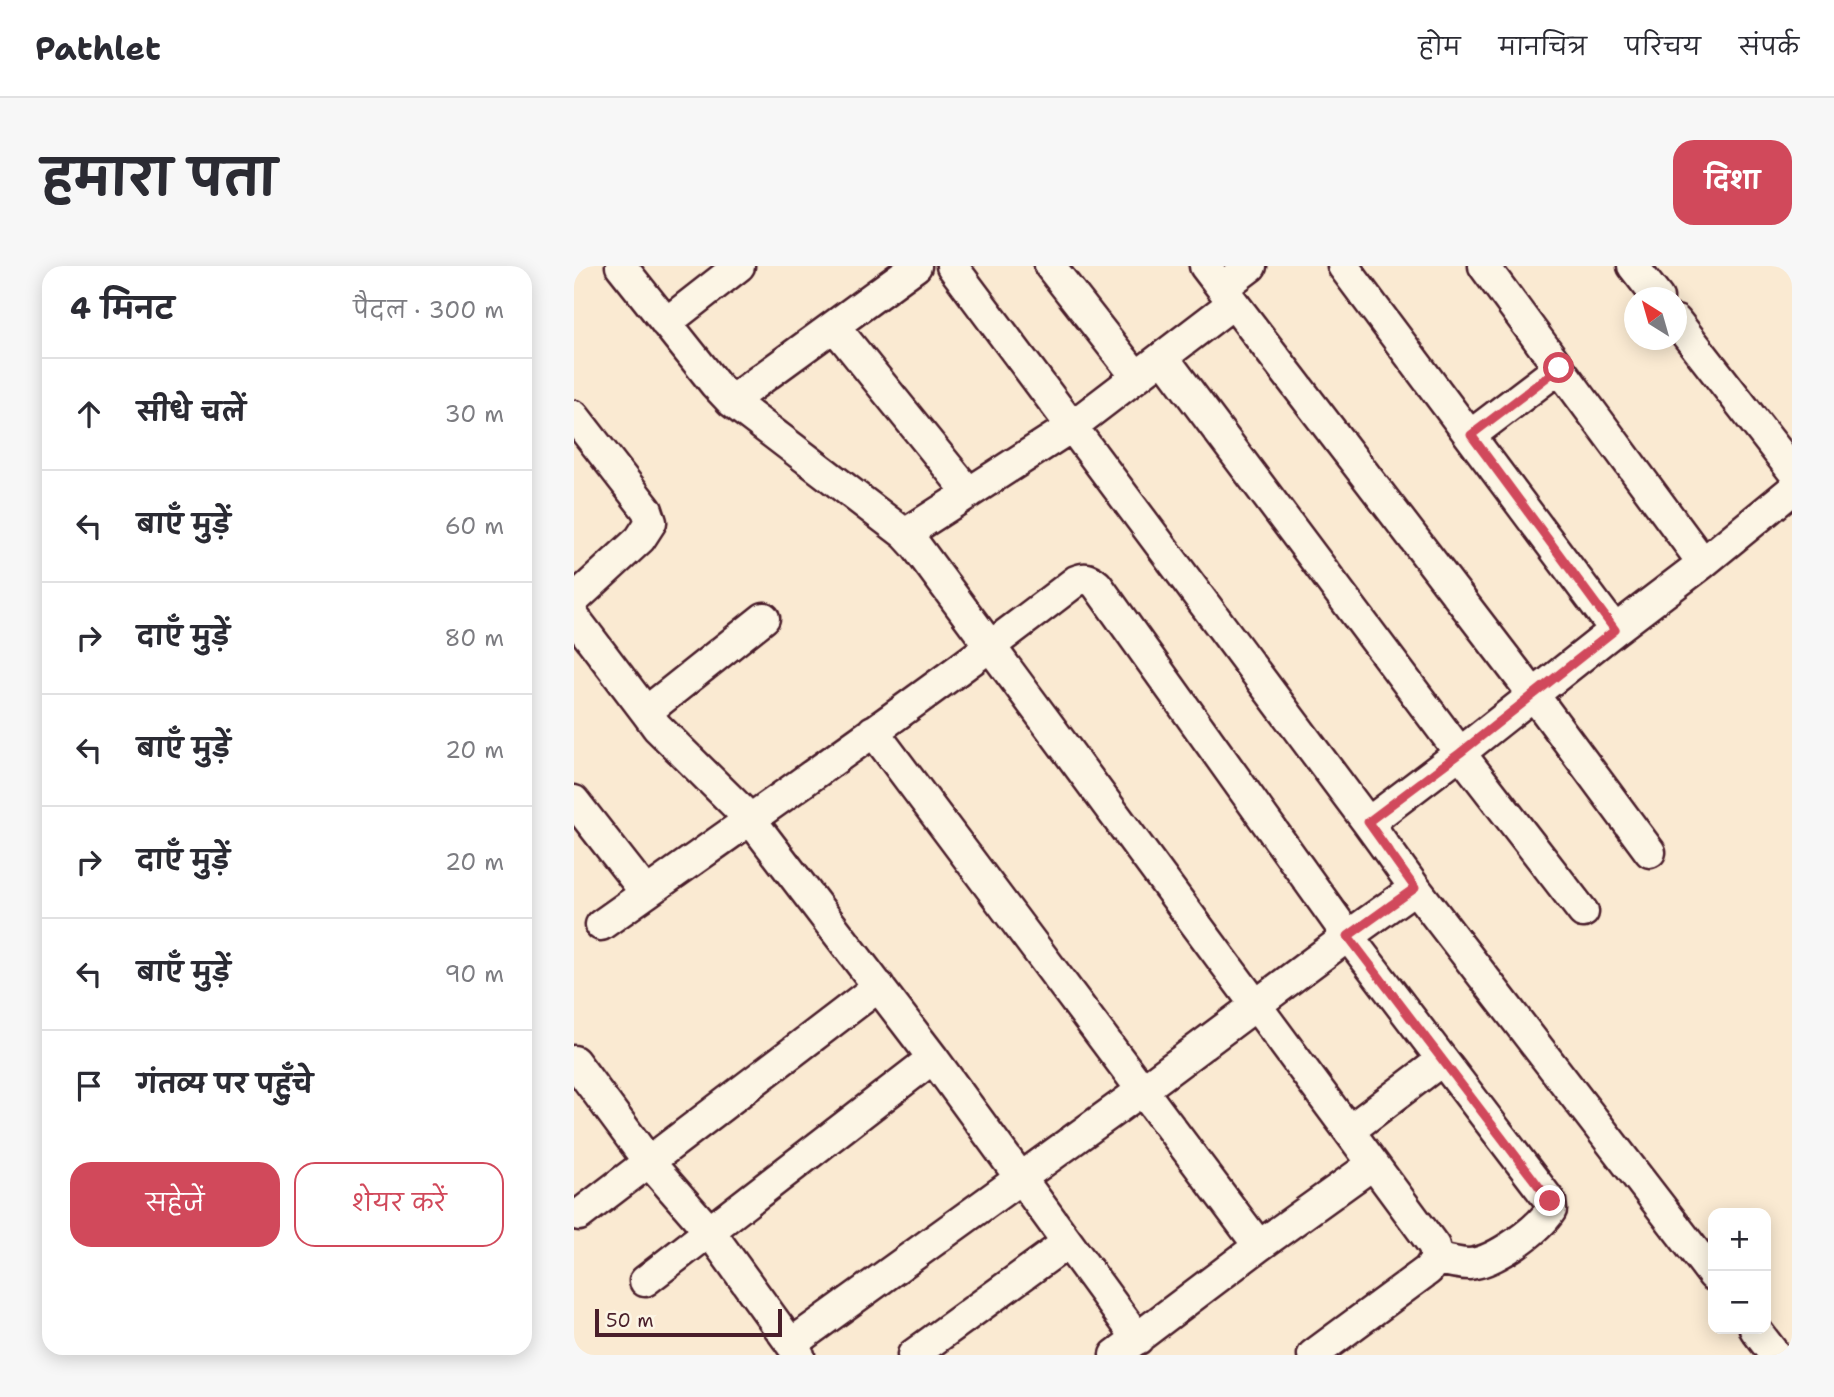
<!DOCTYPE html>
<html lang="hi">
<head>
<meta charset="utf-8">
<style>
  body { margin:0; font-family:"Shantell Sans","Playpen Sans Deva",sans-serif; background:#f7f7f7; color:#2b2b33 }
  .controls { position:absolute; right:21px; bottom:21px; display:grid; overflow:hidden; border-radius:14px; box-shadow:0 4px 18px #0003 }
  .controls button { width:63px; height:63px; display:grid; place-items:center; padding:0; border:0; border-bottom:2px solid #e1e1e2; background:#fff; color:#2b2b33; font:35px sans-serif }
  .compass { position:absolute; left:1050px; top:21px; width:63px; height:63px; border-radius:50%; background:#fff; box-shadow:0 4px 18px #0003; rotate:323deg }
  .scale { position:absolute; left:21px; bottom:18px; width:187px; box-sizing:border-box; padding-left:7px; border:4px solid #4a1f2b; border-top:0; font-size:19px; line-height:24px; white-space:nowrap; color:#4a1f2b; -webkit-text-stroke:5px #fcf5e5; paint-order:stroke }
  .stop { position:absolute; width:21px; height:21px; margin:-16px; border:5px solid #d1495b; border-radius:50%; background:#fff }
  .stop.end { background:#d1495b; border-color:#fff; box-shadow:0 2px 7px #0008 }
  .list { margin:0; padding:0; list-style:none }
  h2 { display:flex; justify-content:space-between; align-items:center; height:91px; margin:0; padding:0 28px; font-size:30px }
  h2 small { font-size:23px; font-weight:400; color:#7c7c81 }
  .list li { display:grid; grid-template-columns:46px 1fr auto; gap:21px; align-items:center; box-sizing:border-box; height:112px; padding:0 28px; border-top:2px solid #e1e1e2 }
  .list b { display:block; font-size:26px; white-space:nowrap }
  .list em { font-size:23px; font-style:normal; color:#7c7c81 }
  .actions { display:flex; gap:14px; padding:21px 28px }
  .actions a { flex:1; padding:16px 0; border:2px solid #d1495b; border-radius:21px; text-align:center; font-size:24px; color:#d1495b }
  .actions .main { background:#d1495b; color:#fff }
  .icon { flex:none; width:38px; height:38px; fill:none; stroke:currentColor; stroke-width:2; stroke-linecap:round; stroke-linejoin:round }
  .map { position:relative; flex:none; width:1218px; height:1089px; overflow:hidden; border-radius:21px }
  header { display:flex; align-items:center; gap:42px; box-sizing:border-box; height:98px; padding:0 35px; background:#fff; border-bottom:2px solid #e1e1e2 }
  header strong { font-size:33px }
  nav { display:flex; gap:38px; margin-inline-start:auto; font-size:24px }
  .intro { display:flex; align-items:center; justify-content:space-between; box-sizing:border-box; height:168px; padding:0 42px }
  h1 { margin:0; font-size:49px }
  .button { padding:18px 32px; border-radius:21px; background:#d1495b; color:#fff; font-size:24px; font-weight:700 }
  main { display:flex; gap:42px; padding:0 42px }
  aside { flex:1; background:#fff; border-radius:21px; box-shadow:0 4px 18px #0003 }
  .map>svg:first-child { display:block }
</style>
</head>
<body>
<header>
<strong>Pathlet</strong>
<nav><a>होम</a><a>मानचित्र</a><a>परिचय</a><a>संपर्क</a></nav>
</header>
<div class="intro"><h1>हमारा पता</h1><a class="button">दिशा</a></div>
<main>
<aside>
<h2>4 मिनट<small>पैदल · 300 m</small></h2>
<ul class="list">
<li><svg class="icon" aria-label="ahead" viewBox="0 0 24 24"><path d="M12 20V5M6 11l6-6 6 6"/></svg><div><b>सीधे चलें</b></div><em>30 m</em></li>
<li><svg class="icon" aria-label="left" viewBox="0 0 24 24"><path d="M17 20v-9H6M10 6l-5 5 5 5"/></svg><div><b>बाएँ मुड़ें</b></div><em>60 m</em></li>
<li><svg class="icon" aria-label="right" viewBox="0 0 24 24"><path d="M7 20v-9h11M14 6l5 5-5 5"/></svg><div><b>दाएँ मुड़ें</b></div><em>80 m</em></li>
<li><svg class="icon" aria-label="left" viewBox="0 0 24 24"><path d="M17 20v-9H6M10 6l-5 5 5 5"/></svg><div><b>बाएँ मुड़ें</b></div><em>20 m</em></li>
<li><svg class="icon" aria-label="right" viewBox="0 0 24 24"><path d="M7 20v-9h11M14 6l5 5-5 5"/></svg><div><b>दाएँ मुड़ें</b></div><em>20 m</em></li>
<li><svg class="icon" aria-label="left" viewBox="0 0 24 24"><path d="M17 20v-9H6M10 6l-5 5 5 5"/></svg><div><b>बाएँ मुड़ें</b></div><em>90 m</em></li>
<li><svg class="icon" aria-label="arrive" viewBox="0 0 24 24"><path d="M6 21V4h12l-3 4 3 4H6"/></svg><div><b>गंतव्य पर पहुँचे</b></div></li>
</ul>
<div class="actions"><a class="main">सहेजें</a><a>शेयर करें</a></div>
</aside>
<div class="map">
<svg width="1218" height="1089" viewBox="0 0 1218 1089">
  <rect width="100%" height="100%" fill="#faead2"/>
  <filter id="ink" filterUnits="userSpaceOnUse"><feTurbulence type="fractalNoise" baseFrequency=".0143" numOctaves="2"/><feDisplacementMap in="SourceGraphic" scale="14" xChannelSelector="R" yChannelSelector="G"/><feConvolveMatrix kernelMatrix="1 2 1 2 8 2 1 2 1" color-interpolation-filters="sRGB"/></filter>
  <g filter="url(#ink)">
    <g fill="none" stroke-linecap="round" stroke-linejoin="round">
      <defs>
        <path id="street" d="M47 0 141 118 157 135 331 268 342 280 860 980 862 992 854 1004 739 1089
          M378 0 794 557 841 622 1139 1009
          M476 0 562 110
          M631 0 959 428 1076 586
          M769 0 1041 364
          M910 0 1129 297
          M1059 0 1084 32
          M648 22 677 0
          M1102 55 1218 204
          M92 57 165 0
          M260 60 395 227
          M589 91 886 487 1009 646
          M157 135 342 0
          M0 150 73 244 77 256 66 273 0 334
          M897 169 985 102
          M331 268 497 161 659 37
          M0 351 72 446
          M190 352 72 446 83 461 177 554 359 792 564 1073
          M299 465 685 980
          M0 535 72 627
          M794 557 886 487 1041 364 1129 297 1218 224
          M27 659C186 546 347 435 502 315 511 311 515 312 523 319L774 670 841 622
          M0 795 74 895 136 966 225 1089
          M776 864 868 794
          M5 949 305 720
          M71 1015 359 792
          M1181 1063 1201 1089
          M217 1078 567 825 774 670 976 935 977 944C964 964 921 996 895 998 884 998 873 995 862 992
          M339 1089 493 977
          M541 1089 685 980 799 898"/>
      </defs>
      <!-- street casing -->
      <use href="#street" stroke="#4a1f2b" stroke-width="35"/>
      <!-- street -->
      <use href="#street" stroke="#fcf5e5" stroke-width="30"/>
    </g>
  </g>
  <g fill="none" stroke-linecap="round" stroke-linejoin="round" filter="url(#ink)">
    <!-- route -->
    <path stroke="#d1495b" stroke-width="9" d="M976 935 774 670 841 622 794 556 886 487 1041 364 897 169 985 102"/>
  </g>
</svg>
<div class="controls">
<button>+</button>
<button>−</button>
</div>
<svg class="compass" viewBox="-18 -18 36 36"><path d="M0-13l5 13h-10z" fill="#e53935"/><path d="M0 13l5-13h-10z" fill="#7c7c81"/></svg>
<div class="scale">50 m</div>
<div class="stop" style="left:985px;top:102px"></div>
<div class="stop end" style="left:976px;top:935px"></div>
</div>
</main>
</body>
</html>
